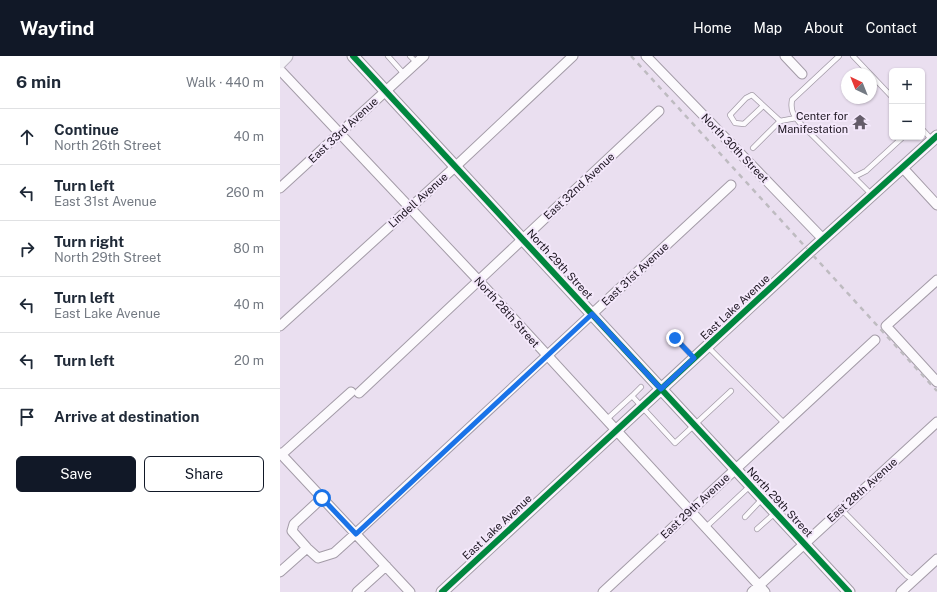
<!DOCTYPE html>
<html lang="en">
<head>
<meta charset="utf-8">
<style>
  body { margin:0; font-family:"Public Sans",sans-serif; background:#f2f2f3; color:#1f2937 }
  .controls { position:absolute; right:12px; top:12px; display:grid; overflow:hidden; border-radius:6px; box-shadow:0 1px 3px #0004 }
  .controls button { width:36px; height:36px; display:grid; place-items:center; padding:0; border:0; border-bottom:1px solid #e0e1e3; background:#fff; color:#1f2937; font:20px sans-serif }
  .compass { position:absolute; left:561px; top:12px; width:36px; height:36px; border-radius:50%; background:#fff; box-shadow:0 1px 3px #0004; rotate:317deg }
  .stop { position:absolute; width:12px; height:12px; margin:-9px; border:3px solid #1a73e8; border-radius:50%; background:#fff }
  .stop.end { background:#1a73e8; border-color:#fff; box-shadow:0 1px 4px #0008 }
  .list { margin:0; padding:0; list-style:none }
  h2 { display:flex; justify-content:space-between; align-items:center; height:52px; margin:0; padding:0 16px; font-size:17px }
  h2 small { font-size:13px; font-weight:400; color:#747a83 }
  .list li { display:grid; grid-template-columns:26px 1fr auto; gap:12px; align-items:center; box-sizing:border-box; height:56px; padding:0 16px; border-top:1px solid #e0e1e3 }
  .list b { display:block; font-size:15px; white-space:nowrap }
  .list p { margin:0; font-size:13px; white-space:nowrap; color:#747a83 }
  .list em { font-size:13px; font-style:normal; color:#747a83 }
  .actions { display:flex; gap:8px; padding:12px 16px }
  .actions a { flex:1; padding:9px 0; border:1px solid #111827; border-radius:6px; text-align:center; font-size:14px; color:#111827 }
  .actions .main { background:#111827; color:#fff }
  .icon { flex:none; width:22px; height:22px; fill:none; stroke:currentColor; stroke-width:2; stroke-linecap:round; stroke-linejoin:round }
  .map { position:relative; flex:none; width:657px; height:536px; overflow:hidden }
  header { display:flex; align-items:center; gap:24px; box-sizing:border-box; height:56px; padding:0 20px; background:#111827; color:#fff }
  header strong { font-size:19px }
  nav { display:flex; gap:22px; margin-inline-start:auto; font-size:14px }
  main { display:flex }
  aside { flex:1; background:#fff }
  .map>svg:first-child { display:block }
</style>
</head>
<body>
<header>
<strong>Wayfind</strong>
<nav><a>Home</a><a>Map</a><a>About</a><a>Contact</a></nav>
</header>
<main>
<aside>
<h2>6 min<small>Walk · 440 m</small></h2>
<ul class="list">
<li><svg class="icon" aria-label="ahead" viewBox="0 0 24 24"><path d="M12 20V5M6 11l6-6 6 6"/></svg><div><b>Continue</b><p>North 26th Street</p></div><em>40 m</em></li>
<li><svg class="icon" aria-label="left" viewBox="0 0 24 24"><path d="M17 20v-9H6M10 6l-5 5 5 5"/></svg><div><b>Turn left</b><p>East 31st Avenue</p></div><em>260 m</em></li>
<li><svg class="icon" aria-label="right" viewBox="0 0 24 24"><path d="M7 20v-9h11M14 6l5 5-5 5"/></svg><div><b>Turn right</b><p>North 29th Street</p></div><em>80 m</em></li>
<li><svg class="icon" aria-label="left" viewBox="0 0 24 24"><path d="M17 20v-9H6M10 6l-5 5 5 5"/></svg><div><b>Turn left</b><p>East Lake Avenue</p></div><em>40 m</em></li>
<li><svg class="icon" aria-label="left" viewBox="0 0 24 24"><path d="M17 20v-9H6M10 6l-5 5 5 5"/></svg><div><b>Turn left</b></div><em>20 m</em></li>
<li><svg class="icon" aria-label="arrive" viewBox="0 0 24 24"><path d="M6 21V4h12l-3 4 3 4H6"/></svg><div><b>Arrive at destination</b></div></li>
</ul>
<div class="actions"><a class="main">Save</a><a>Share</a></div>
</aside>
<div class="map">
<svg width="657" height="536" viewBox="0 0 657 536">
  <rect width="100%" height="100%" fill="#eadff0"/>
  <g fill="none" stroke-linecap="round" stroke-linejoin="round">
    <defs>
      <path id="service" d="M108 0 124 18
        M130 0 137 7
        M559 0 512 44C510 55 514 60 520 67L592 139
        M573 0 612 41
        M483 50 464 68 455 67 450 59 466 42 472 39 500 65 516 62
        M642 73 652 84
        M473 92 500 65
        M574 121 586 115 623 81
        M395 282 414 302
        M427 290 504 367
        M352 340 361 331
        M326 364 352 340 395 387 451 335
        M561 453 627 520 634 524
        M465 461 482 443
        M425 472 471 429
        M477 473 495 457"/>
      <path id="minor" d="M366 0 543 183
        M505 0 522 18
        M0 14 199 225 485 536
        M622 111 657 149
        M0 132 144 0
        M657 224 606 270 657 326
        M0 270 176 110 293 0
        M79 337 379 55
        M0 397 130 536
        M1 399 71 336
        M42 442 14 468 12 475 27 492 38 502 54 497 75 478 451 129
        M0 516 27 492
        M77 536 106 510
        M323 536 595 284
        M472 536 657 366
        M621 536 657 503"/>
      <path id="tertiary" d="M73 0 569 536
        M162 536 529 196 657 80"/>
      <path id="primary" d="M0 6 6 0"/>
    </defs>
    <!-- service casing -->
    <use href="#service" stroke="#a39ba7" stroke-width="6"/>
    <!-- minor casing -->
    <use href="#minor" stroke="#a39ba7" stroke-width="11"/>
    <!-- tertiary casing -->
    <use href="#tertiary" stroke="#a39ba7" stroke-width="13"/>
    <!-- primary casing -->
    <use href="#primary" stroke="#bcb5c2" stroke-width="15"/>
    <!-- service -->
    <use href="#service" stroke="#fcfafd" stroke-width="4.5"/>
    <!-- minor -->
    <use href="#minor" stroke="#fcfafd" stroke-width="9"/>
    <!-- tertiary -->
    <use href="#tertiary" stroke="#fcfafd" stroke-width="11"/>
    <!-- primary -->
    <use href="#primary" stroke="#f4f2f7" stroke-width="13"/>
    <!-- rail -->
    <path stroke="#bebbc0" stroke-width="2.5" stroke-dasharray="5 5" stroke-linecap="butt" d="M351 0 657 335"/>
    <defs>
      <path id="cycleway" d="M73 0 569 536
        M162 536 529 196 657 80"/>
    </defs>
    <!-- cycleway casing -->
    <use href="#cycleway" stroke="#f4e8fb" stroke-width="8"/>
    <!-- cycleway -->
    <use href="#cycleway" stroke="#00873e" stroke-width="6"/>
  </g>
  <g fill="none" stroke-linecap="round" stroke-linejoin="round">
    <!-- route -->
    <path stroke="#1a73e8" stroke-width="5" d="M42 442 76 478 312 258 381 333 414 302 395 282"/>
  </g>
  <!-- icons -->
  <defs>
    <symbol id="temple-bare" viewBox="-9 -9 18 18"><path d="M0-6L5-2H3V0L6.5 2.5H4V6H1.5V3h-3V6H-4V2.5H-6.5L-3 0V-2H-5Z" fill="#645c69" stroke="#f4e8fb" stroke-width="2.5" paint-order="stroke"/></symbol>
  </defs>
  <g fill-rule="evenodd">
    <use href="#temple-bare" x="569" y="55" width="22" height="22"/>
  </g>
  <g text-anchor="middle" stroke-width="4" stroke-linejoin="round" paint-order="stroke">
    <!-- poi labels -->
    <g font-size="11" fill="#1c1520" stroke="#f4e8fb" text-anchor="end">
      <text x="568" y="64">Center for<tspan x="568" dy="13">Manifestation</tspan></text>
    </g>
    <!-- street labels -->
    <g font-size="11" fill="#1c1520" stroke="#f4e8fb">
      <text transform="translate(63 74) rotate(-43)" y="4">East 33rd Avenue</text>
      <text transform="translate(455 92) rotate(46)" y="4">North 30th Street</text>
      <text transform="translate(299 130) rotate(-43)" y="4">East 32nd Avenue</text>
      <text transform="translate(138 144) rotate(-42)" y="4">Lindell Avenue</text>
      <text transform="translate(280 208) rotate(47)" y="4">North 29th Street</text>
      <text transform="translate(355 218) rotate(-43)" y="4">East 31st Avenue</text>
      <text transform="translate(455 251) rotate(-43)" y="4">East Lake Avenue</text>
      <text transform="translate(227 256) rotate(48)" y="4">North 28th Street</text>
      <text transform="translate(582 434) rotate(-42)" y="4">East 28th Avenue</text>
      <text transform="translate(500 446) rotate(47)" y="4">North 29th Street</text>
      <text transform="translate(415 450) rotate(-43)" y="4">East 29th Avenue</text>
      <text transform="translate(217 471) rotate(-43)" y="4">East Lake Avenue</text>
    </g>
  </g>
</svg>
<div class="controls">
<button>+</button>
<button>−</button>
</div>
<svg class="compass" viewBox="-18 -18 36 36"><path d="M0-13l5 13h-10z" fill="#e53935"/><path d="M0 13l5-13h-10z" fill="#747a83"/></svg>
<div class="stop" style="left:42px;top:442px"></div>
<div class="stop end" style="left:395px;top:282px"></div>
</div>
</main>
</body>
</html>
